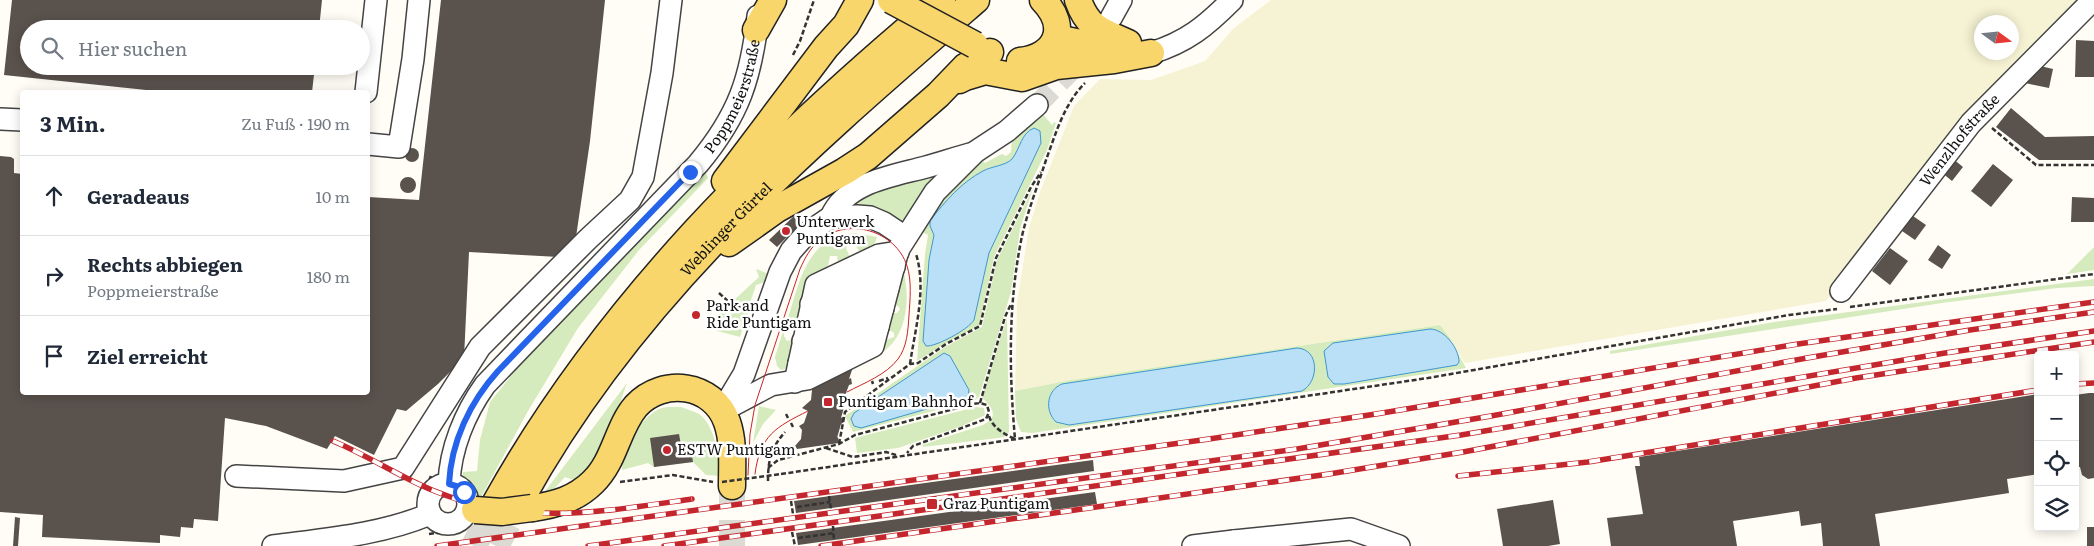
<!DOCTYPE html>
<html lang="de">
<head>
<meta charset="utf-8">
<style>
  body { margin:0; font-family:Literata,serif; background:#f2f2f3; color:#1f2937 }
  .controls { position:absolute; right:15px; bottom:15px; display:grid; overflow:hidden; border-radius:5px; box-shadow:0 2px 12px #0003 }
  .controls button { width:45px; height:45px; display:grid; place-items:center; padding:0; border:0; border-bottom:1px solid #e0e1e3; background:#fff; color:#1f2937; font:25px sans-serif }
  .compass { position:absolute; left:1974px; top:15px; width:45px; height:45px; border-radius:50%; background:#fff; box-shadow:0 2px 12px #0003; rotate:105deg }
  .stop { position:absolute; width:15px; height:15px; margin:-11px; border:4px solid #2563eb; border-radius:50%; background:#fff }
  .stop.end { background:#2563eb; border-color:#fff; box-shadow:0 1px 5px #0008 }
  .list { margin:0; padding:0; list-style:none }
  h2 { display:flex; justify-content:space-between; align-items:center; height:65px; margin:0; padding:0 20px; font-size:21px }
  h2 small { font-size:16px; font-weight:400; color:#747a83 }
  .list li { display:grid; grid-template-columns:32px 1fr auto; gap:15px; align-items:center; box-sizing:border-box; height:80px; padding:0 20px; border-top:1px solid #e0e1e3 }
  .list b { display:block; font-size:19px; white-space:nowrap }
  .list p { margin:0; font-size:16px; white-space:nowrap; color:#747a83 }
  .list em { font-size:16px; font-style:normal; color:#747a83 }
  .icon { flex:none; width:28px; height:28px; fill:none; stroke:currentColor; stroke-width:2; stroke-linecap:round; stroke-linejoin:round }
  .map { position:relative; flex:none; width:2094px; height:546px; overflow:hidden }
  .search { position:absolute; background:#fff; box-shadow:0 2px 12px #0003; left:20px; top:20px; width:350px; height:55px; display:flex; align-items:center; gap:12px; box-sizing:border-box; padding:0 18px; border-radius:28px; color:#747a83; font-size:19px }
  .panel { position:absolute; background:#fff; box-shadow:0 2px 12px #0003; left:20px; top:90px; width:350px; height:305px; border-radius:5px }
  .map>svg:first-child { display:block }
</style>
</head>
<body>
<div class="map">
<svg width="2094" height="546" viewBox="0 0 2094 546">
  <rect width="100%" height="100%" fill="#fffdf5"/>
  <!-- farmland -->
  <path fill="#f6f3d4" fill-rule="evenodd" d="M1271 0H2084L1943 146 1826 301 1465 363 1440 325 1071 380 1015 391 1017 302 1029 228 1040 192 1074 106 1100 79 1151 80 1205 61 1234 28ZM1982 22H2012V52H1982Z"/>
  <!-- green -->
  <path fill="#d5ebbd" d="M1042 113 1052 125 1054 122 1056 123 1047 150 994 257 979 326 946 343 917 361 925 254 928 235 918 230 928 210 981 159 985 163 1002 154 1006 156 1011 152 1012 137Z
    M951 164 903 222 843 206 850 200Z
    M705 170 708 178 639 250 578 328 528 411 480 499C468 494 462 485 463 472L477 471 480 440 490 402 527 356Z
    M1033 188 1020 229 1011 292 979 397 975 400 853 432 845 416 945 347 982 327 997 260Z
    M855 233 877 237 873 249 864 257 854 244 849 243 846 248 850 257 839 269 837 256H830L826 276 805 285 797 323 787 321C800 281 806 237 855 233Z
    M2094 247V270L2067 274Z
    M902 265C911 294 909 337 880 354L877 348 881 342 894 337V333L885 327 891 313H897L900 309 898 306 891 304Z
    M756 269 769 274 768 281 756 285 748 309 732 302 759 277Z
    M2094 279V286L2057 288 1942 303 1610 354V351L1774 322Z
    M729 305 748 313 740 337 706 328Z
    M1007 318 1009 432 1004 437 998 438 923 447 922 445 983 425C1002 415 989 406 982 397Z
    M1440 325 1449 337 1466 368 1032 433 1021 432 1016 419 1015 391 1071 380Z
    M784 328V336L787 341 791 340 795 332 788 365 785 369 781 370 777 366 775 357Z
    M627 383C617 410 601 470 573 480L565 477 549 494H543Z
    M759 406 776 410 763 424 753 443Z
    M681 407C686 409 694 411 699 414 715 425 719 458 723 476L706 475 693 462 654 467 648 463 622 470C623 449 638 421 657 410 663 406 674 407 681 407Z
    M976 407 984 408 985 415 962 426 898 448 857 453 855 438Z"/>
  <!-- water -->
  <path fill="#b9e0f7" stroke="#3f96cf" d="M1034 128 1040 131 1041 143 989 253 974 320C969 329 936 347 926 346L923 341 929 260 934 235 930 226V221C945 201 962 182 983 171 992 166 1005 166 1012 159 1020 149 1021 133 1034 128Z
    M1430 329C1444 329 1459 348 1459 362L1457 365 1344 384H1334L1328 377 1324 351 1333 343Z
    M1297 348C1320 349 1319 382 1302 391L1069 425 1056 422C1044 410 1047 390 1062 384Z
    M944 353 950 356 969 390 968 397 861 428 854 426 851 419 854 413Z"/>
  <!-- building -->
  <path fill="#5a524d" d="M12 0H322L319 29H29V66H315L312 92H165L4 75Z
    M441 0H605L590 141 576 237 559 257 469 252 464 358 438 384 406 411 397 409 374 455 335 436 327 449 266 426 225 418 218 521 194 519 193 528 181 527 180 537 160 535V543L42 537 43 515 0 512V156L11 157 14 159V173L22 174V392H368V197L419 200Z
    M2076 40 2094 41V77H2075Z
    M2036 65 2053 69 2049 88 2025 83Z
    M2011 108 2045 137 2094 136V160H2039L1996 127Z
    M405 155a7 7 0 1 1 14 0a7 7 0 1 1-14 0Z
    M1952 158 1963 167 1952 181 1941 172Z
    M1993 164 2013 180 1991 207 1971 191Z
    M400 185a8 8 0 1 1 16 0a8 8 0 1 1-16 0Z
    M2072 197 2094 198V222H2071Z
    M795 215 802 222 777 247 769 240Z
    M1913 216 1926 225 1915 240 1902 231Z
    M1938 245 1951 255 1942 269 1928 260Z
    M1890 248 1908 261 1890 285 1872 271Z
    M853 367 849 379 851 378 852 384 849 385 844 398H847L848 403 845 404 841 418 843 417 844 422 841 424 837 438 838 437 839 443 797 449 795 446 801 439 802 430 799 426 804 423 808 411 802 408 811 400 812 390 806 388Z
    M2089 393H2094V478L2088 479 2082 475 2080 467H2075V395Z
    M2038 394V474L2007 479 2009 493 1875 514 1880 546H1823L1821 523 1801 526 1799 511 1733 521 1737 546H1611L1607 518 1643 514 1635 466H1640L1639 457Z
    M679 434 682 451 691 450 693 462 654 467 650 438Z
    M1093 460 1094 471 796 513 794 501Z
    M1095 492 1097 504 798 545 796 533Z
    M1553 500 1560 544 1548 546H1503L1497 509Z
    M15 517 20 518 18 546H13Z
    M2087 527H2094V546H2087Z"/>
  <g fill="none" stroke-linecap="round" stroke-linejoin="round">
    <!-- minor-tunnel -->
    <path stroke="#dbdad3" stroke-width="21" stroke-dasharray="21 11" stroke-linecap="butt" d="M1037 105 1084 57"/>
    <!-- major-tunnel -->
    <path stroke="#dbdad3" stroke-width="26" stroke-dasharray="26 13" stroke-linecap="butt" d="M474 546 496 502
      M496 546 521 499
      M732 546V486"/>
    <defs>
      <g id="minor">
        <path d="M1111 18 1121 0"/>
        <path d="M1151 53C1187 42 1206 26 1232 0"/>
        <path d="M366 92 376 0"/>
        <path d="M0 119 22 120"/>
        <path d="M368 144 399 147 413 59 419 0"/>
        <path d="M831 217C846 182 893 176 926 167 941 163 955 158 970 154"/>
        <path id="s1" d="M1841 291 1971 123 2093 0"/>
        <path d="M811 304 894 267"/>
        <path d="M808 322 888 288"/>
        <path d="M803 341 883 308"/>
        <path d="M799 363 878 327"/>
        <path d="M795 382 816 285 879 255 898 252"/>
        <path d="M723 409 744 374 780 272 791 251 806 234 831 217 857 216 870 217 884 223 905 237"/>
        <path d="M722 411 771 385 807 379 873 346 898 250 935 192 975 152 1007 131 1037 105"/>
        <path d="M236 476 344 481 403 468 480 347 588 239 630 200 643 177 662 73 671 0"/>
        <circle cx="448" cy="504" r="20"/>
        <path id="s2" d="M449 484C450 449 465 413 485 385L698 164C739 115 751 78 758 16"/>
        <path d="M1234 541 1351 529 1399 546"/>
        <path d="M273 546C326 539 380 535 430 514"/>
        <path d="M1193 546 1234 541V546"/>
      </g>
      <g id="major">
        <path d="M1078 0C1088 29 1102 31 1128 43"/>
        <path d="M756 30 773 0"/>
        <path d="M1056 38 1121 51"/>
        <path d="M1020 61C1056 57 1070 28 1043 0"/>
        <path d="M959 80 965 77 985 71 1022 78 1056 66 1114 60 1151 53"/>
        <path d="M725 181 826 47 846 25 860 0"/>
        <path d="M729 243 777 209 845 171 868 156 938 95 965 67 990 52"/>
        <path id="s3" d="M521 499C633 295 803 150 976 0"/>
        <path d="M496 502C606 305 769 144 942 0"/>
        <path d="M532 508C555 505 576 499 593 482 615 461 617 428 636 406 663 377 713 383 727 422 734 442 732 465 732 486"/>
      </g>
    </defs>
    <!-- minor casing -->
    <use href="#minor" stroke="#444" stroke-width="24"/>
    <!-- major casing -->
    <use href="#major" stroke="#222" stroke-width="29"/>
    <!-- path -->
    <path stroke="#333" stroke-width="2.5" stroke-dasharray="5 2.5" stroke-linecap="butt" d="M793 55 800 41 814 0
      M1992 128 2036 165H2094
      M719 293 730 303 747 310
      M1850 307 2094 274
      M910 364C915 329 927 289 916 254
      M872 381 873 384
      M879 381 888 378
      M980 403 1005 317 1011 304
      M786 414 788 418
      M989 416C992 427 1005 435 1015 439 1009 371 1008 303 1022 236 1028 210 1038 185 1046 160 1056 133 1064 104 1085 83
      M791 423 793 427
      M839 444 845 412 910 364 918 363 946 344 980 326 996 258 1031 187 1041 172
      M826 448 853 457 886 452 896 455
      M768 468 778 460 839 444 855 435 973 404 980 403 987 405 989 412 986 419 913 446 907 453
      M781 474 1428 378 1789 315 1837 309
      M768 481C768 460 771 448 785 432
      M620 482 673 475 713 482
      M829 496 831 509
      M418 499 426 487 431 476
      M791 501 793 514
      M797 507 830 502
      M447 525 448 532
      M833 526 834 541
      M792 532 795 546
      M429 534 465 529
      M798 538 834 533"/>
    <!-- minor -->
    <use href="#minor" stroke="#fff" stroke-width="21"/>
    <!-- major -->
    <use href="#major" stroke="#f9d66b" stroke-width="26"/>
    <!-- tram -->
    <path stroke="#c4262e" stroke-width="1" d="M755 474C760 435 776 427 808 411
      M748 475 750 434 755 405 800 269C805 258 810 248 819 241 848 216 896 231 907 266 912 281 910 300 909 315 908 331 907 347 898 359 886 375 864 383 847 392"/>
    <defs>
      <path id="rail" d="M2075 384 2094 383
        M333 441C367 455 398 476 432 490 520 527 601 512 692 499
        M1458 476 1588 462 2038 390
        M437 546 1209 439 1376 414 1798 344 2094 302
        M588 546 1297 449 1491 416 1807 358 1970 330 2094 312
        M664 546 1461 435 1945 353 2094 331
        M821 546 1329 474 1463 452 1856 378 2094 342"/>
    </defs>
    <!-- rail casing -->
    <use href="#rail" stroke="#c4262e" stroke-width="5.5"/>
    <!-- rail -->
    <use href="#rail" stroke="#fff" stroke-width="4" stroke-dasharray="11" stroke-linecap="butt"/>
    <defs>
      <path id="major-bridge" d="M891 0 975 45
        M475 510 502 512 532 508"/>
    </defs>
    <!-- major-bridge casing -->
    <use href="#major-bridge" stroke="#222" stroke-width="29" stroke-linecap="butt"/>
    <!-- path-bridge -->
    <path stroke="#333" stroke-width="2.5" stroke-dasharray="5 2.5" stroke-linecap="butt" d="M722 482 781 474"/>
    <!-- major-bridge -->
    <use href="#major-bridge" stroke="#f9d66b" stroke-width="26"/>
  </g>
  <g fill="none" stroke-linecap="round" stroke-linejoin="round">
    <!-- route -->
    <path stroke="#2563eb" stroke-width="6" d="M464 492 456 486 449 484C451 442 470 402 498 371L690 172"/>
  </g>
  <!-- markers -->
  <g fill="#c4262e" stroke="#fff" stroke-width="2">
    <circle cx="786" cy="231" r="5"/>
    <circle cx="696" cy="315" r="5"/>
    <rect x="823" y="397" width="10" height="10" rx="2.5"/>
    <circle cx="667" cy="450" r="5"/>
    <rect x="926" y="498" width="12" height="12" rx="2.5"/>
  </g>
  <g text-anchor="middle" stroke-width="5" stroke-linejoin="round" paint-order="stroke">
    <!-- street labels -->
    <g font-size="15" fill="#111" stroke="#fff">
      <text dy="5" stroke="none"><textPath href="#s2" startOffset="491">Poppmeierstraße</textPath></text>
      <text dy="5" stroke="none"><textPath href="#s1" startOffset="192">Wenzlhofstraße</textPath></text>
      <text dy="5" stroke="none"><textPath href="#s3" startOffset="340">Weblinger Gürtel</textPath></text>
    </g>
    <!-- poi labels -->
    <g font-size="15" fill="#111" stroke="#fff" text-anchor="start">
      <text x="796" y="227">Unterwerk<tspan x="796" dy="17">Puntigam</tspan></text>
      <text x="706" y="311">Park and<tspan x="706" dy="17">Ride Puntigam</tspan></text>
      <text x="838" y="407">Puntigam Bahnhof</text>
      <text x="677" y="455">ESTW Puntigam</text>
      <text x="943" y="509">Graz Puntigam</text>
    </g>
  </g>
</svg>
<div class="controls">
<button>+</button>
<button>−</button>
<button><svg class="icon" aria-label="locate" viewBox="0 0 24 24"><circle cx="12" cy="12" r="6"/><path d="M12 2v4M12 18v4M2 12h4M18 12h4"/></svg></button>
<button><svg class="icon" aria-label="layers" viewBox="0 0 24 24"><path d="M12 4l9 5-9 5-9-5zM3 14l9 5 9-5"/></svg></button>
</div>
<svg class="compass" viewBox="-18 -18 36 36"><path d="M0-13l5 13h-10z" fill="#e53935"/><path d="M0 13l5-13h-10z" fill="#747a83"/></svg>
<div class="stop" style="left:464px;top:492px"></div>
<div class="stop end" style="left:690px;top:172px"></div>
<div class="search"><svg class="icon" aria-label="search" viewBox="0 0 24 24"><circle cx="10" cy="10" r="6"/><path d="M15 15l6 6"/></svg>Hier suchen</div>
<section class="panel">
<h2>3 Min.<small>Zu Fuß · 190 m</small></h2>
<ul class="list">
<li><svg class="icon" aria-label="ahead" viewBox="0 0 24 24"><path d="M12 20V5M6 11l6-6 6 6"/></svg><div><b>Geradeaus</b></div><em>10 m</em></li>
<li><svg class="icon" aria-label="right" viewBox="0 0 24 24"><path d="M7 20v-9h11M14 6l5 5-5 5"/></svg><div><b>Rechts abbiegen</b><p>Poppmeierstraße</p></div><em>180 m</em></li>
<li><svg class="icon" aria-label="arrive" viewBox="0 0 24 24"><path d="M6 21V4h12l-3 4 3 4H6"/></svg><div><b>Ziel erreicht</b></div></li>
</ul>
</section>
</div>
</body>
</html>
